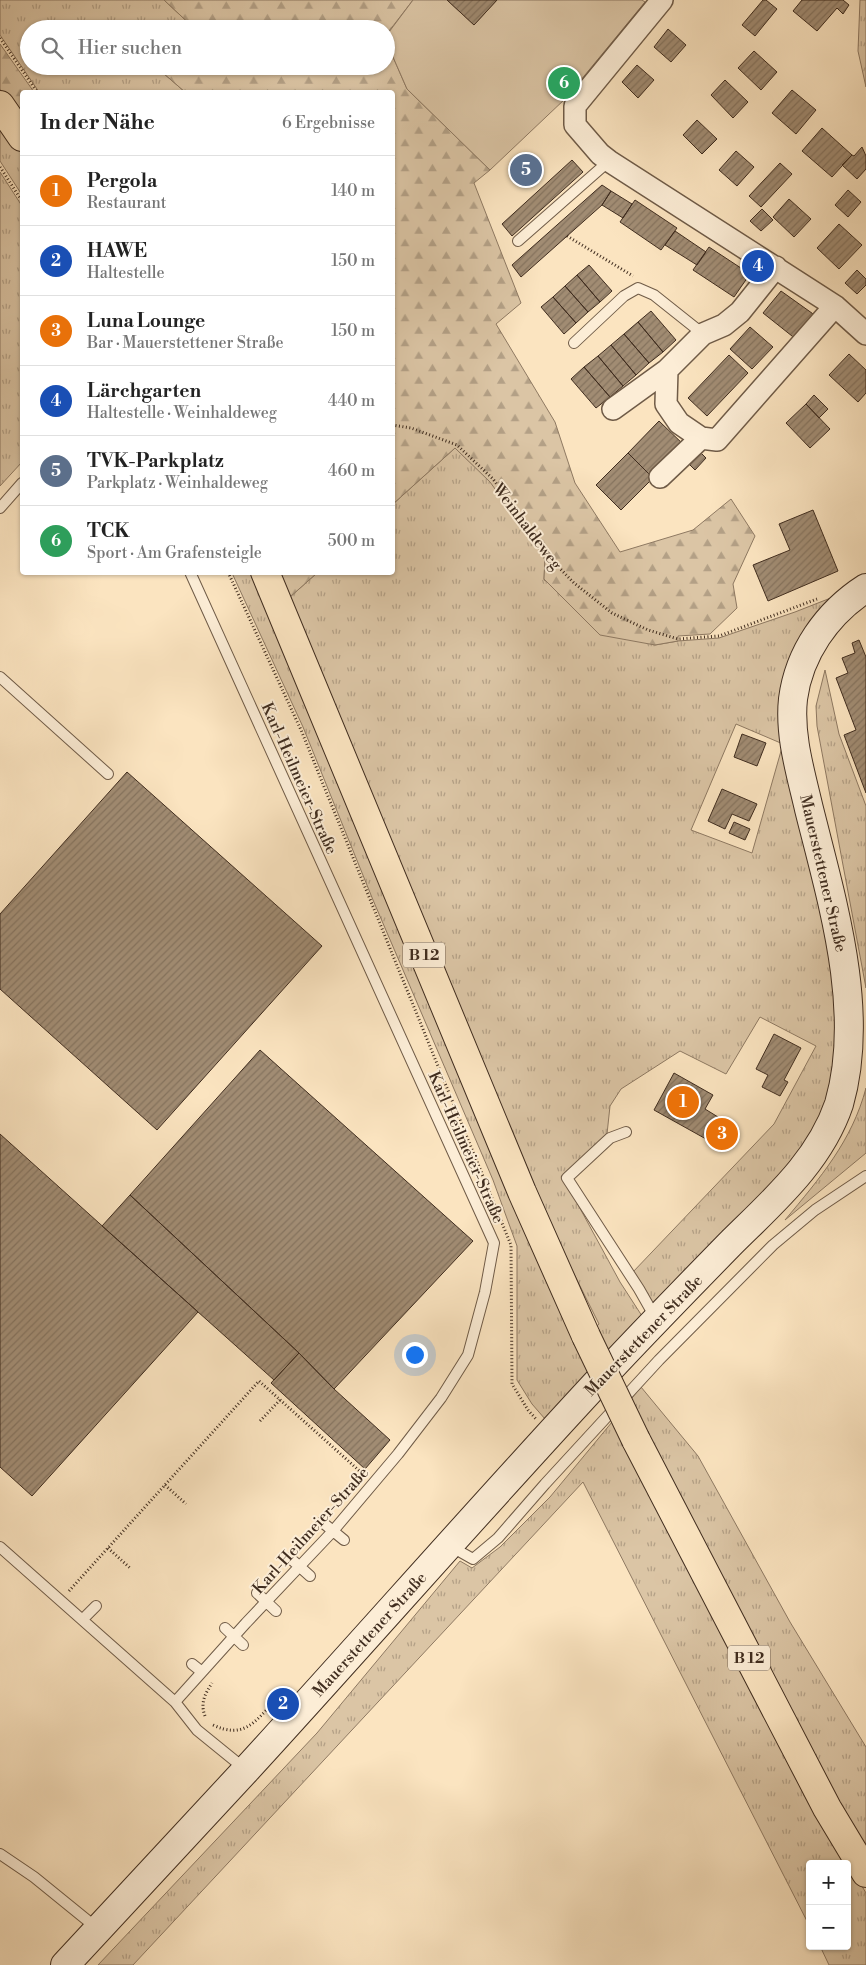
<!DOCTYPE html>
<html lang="de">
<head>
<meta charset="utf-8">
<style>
  body { margin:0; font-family:"Libre Bodoni",serif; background:#f2f2f2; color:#222 }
  .controls { position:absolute; right:15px; bottom:15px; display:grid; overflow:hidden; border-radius:5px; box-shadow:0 1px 4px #0004 }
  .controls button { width:45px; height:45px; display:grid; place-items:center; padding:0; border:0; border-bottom:1px solid #e0e0e0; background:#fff; color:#222; font:25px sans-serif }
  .you { position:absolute; left:414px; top:1354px; width:18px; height:18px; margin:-12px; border:4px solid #fff; border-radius:50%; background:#1a73e8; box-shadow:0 0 0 8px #1a73e833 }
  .badge { display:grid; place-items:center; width:32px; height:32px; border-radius:50%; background:#d93025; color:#fff; font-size:16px; font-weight:700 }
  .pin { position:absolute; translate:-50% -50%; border:2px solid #fff; box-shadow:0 1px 5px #0006 }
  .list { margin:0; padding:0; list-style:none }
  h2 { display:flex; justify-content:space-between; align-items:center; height:65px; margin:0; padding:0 20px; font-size:21px }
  h2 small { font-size:16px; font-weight:400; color:#767676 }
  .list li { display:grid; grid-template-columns:32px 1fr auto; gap:15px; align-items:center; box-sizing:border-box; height:70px; padding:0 20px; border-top:1px solid #e0e0e0 }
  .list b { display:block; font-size:19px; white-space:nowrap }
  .list p { margin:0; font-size:16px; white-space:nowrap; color:#767676 }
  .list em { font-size:16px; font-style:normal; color:#767676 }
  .icon { flex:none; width:28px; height:28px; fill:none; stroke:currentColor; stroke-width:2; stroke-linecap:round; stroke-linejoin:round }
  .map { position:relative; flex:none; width:866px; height:1965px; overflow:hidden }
  .search { position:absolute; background:#fff; box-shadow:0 1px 4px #0004; left:20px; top:20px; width:375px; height:55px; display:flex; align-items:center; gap:12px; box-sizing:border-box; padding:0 18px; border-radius:28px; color:#767676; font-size:19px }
  .panel { position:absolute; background:#fff; box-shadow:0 1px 4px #0004; left:20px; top:90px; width:375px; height:485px; border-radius:5px }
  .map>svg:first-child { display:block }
</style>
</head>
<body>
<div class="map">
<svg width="866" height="1965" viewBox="0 0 866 1965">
  <defs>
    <pattern id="grass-tufts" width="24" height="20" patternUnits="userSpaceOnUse" patternTransform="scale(1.25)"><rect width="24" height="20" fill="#dbc5a5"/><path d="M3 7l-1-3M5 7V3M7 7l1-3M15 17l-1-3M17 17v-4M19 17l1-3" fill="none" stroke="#b3a086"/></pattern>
    <pattern id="forest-firs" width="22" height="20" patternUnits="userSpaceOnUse" patternTransform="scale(1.25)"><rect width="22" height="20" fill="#dbc5a5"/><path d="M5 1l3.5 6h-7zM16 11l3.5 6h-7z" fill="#b3a086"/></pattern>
    <pattern id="building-hatch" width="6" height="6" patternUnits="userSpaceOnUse" patternTransform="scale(1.25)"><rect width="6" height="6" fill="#a18c73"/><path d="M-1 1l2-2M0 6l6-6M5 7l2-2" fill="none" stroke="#85735e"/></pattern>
  </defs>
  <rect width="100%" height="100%" fill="#fbe4c0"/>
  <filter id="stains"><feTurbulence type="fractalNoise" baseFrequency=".004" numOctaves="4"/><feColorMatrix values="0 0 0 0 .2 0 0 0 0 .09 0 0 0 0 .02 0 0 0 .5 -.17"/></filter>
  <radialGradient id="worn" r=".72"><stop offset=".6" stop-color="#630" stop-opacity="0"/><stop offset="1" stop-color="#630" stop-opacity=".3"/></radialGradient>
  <!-- grass -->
  <path fill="url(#grass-tufts)" stroke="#8e7962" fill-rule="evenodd" d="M0 0H164L195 29H29V66H155L185 92H39L0 35Z
    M860 0H866V87L858 51Z
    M0 119 22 152V195L0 161Z
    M0 172 22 206V462L0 486Z
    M455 448 490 481 545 558 544 580 655 645 678 641 719 638 795 612 846 592 792 669 831 930 843 1056 808 1150 654 1305 632 1273 774 1124 816 1046 760 1017 726 1074 680 1051 621 1089 610 1106 607 1134 563 1177 620 1282 642 1316 545 1419 532 1404 517 1380V1246L493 1180 373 900 303 727 232 573H254L577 1344 599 1324 551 1228 290 597 317 573 392 572 393 504ZM736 724 783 744 752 853 691 830Z
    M825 670 839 734 866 806V988L817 726 816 706Z
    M866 1088V1153L785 1220C820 1178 852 1141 866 1088Z
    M641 1387 698 1456 790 1622 866 1747V1852L819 1814 866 1893V1965H829L820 1946H847V1864H810V1927L583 1482 133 1965H98L317 1733 460 1561 472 1568 500 1547 550 1497Z"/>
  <!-- forest -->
  <path fill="url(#forest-firs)" stroke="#8e7962" d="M164 0H413L386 35V29H195Z
    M386 41 407 89 490 170 474 183 521 303 496 324 555 422 575 483 620 552 693 530 731 499 755 536 733 584 737 608 710 634 678 636V641L655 645 600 635 544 579 545 558 490 482 455 448 393 504 392 92H185L155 66H386Z
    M0 44 34 92H22V121L0 89Z
    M277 573H317L290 597Z"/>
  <!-- pitch -->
  <path fill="#dbc5a5" stroke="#8e7962" d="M413 0H447L474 25 497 0H642L645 2 566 98 490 170 407 89 386 41V36Z"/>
  <!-- building -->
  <path fill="url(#building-hatch)" stroke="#402d1f" d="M447 0H497L474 25Z
    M763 0H766L777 9 755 36 742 25Z
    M802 0H843L849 5 843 14 837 8 817 31 793 11Z
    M668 29 686 45 671 62 654 47Z
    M754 51 777 72 761 90 738 68Z
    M637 65 654 80 638 98 622 82Z
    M725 80 748 102 733 118 711 95Z
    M792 90 816 110 796 134 772 113Z
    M697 120 717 139 702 154 683 135Z
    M822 128 852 155 832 177 802 151Z
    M862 147 866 156V169L857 179 842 165 852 155 854 156Z
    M736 151 754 167 737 186 719 170Z
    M572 160 583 172 512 236 502 224Z
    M780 163 792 174 761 207 749 196Z
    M602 185 611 191 602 205 521 277 512 265Z
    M848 190 861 202 848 217 835 205Z
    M611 191 632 204 623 218 602 205Z
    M789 199 811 219 794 237 773 217Z
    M635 200 677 228 661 250 620 222Z
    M762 209 773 220 761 231 750 221Z
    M839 224 862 245 839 269 817 248Z
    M675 231 706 252 697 265 665 245Z
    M709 247 750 274 734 297 693 270Z
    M589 265 612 291 600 302 577 275Z
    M857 270 866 279V285L857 294 845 283Z
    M577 275 600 302 588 312 565 286Z
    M565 286 588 312 576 323 553 297Z
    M781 291 816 316 797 340 763 313Z
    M553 297 576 323 564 334 541 307Z
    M651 311 676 340 663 352 638 322Z
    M638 322 663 352 649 363 624 334Z
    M750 327 773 347 752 369 730 349Z
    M624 334 649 363 636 375 611 345Z
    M611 345 636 375 623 386 598 356Z
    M849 354 866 370V393L858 402 829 375Z
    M729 355 748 373 707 416 688 398Z
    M598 356 623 386 610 397 584 367Z
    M584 367 610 397 596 408 571 379Z
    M814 395 828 409 819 418 806 404Z
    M806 404 830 429 810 448 786 423Z
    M659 421 685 446 653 478 628 453Z
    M698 450 706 458 695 470 687 462Z
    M628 453 653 478 621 510 596 485Z
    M813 510 838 571 768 601 753 565 790 550 779 524Z
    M859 640 866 657V793L844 735 856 730 836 678 848 673 842 658 855 653 852 643Z
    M742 734 766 743 757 766 734 757Z
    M127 772 322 946 157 1130 0 989V914Z
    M722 789 757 804 749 821 732 814 725 829 708 821Z
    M734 822 750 829 745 840 729 833Z
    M774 1034 801 1048 784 1080 788 1082 780 1096 762 1087 768 1075 756 1069Z
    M260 1050 473 1241 334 1389 299 1353 130 1195Z
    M674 1073 713 1095 705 1109 718 1117 706 1139 654 1110Z
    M718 1117 739 1129 726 1151 706 1139Z
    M0 1134 198 1312 32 1496 0 1467Z
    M130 1195 299 1353 274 1380 102 1226Z
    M299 1353 334 1389 390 1440 365 1469 271 1383Z"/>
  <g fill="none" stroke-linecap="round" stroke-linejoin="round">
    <defs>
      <path id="service" d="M518 241 609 161
        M574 343 624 296 638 288 654 295 703 334
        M0 508 22 483
        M0 677 108 774
        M626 1132 610 1138 567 1178 639 1289 656 1319
        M322 1522 344 1540
        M450 1546 473 1559 498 1538 545 1484 659 1360 773 1245 815 1210 866 1176
        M0 1547 175 1702 197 1730 245 1769
        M290 1558 310 1576
        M257 1593 276 1611
        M83 1619 96 1606
        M225 1628 243 1645
        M192 1664 202 1672
        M175 1702 246 1623 333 1531 398 1454 441 1398 468 1355 485 1292 494 1243 190 572
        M0 1854 34 1877 98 1929"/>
      <path id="minor" d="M662 0 575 106V125L600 154 609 161 835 306 866 334
        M776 267 740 312 724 325 703 334 667 370 666 404 679 423 701 438 717 440 835 306
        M613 409 667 370
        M660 477 701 438"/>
      <path id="secondary" d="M65 1965C125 1900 186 1835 246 1770 366 1639 483 1505 604 1375 645 1331 687 1288 729 1245 771 1203 819 1163 839 1104 866 1011 832 901 809 809 801 774 789 736 793 699 799 653 827 613 866 588"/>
      <path id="primary" d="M0 105 22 137
        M265 572 522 1192 586 1336
        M636 1440 827 1808 866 1873"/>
    </defs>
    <!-- service casing -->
    <use href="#service" stroke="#6f5b47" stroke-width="12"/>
    <!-- minor casing -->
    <use href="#minor" stroke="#6f5b47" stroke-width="24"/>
    <!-- secondary casing -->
    <use href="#secondary" stroke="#402d1f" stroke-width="30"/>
    <!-- primary casing -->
    <use href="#primary" stroke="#402d1f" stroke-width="30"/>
    <!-- path -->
    <path stroke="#402d1f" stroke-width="3" stroke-dasharray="1 2.5" stroke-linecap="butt" d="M0 38 37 92
      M0 167 22 201
      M567 236 633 276
      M392 425 411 428 457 445 493 479 547 555 574 583 612 613 648 630 678 639 719 636 817 599
      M228 572 301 730 511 1245 512 1384 528 1410 536 1419
      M260 1421 280 1400
      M165 1485 186 1504
      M108 1548 130 1568
      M69 1591 259 1381 364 1475
      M205 1716C200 1703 205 1694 212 1683
      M213 1725C243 1739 254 1723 274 1702H277"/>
    <!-- service -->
    <use href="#service" stroke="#fcedd6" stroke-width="10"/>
    <!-- minor -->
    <use href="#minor" stroke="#fcedd6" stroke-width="21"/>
    <!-- secondary -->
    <use href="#secondary" stroke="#fcedd6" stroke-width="28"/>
    <!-- primary -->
    <use href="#primary" stroke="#fbe4c0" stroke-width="28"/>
    <defs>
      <path id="primary-bridge" d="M586 1336 636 1440"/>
    </defs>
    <!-- primary-bridge casing -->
    <use href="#primary-bridge" stroke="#402d1f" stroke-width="30" stroke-linecap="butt"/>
    <!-- primary-bridge -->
    <use href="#primary-bridge" stroke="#fbe4c0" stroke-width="28"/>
  </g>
  <g text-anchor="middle" stroke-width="4" stroke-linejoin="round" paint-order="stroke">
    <!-- shield labels -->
    <g fill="#fcedd6" stroke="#786756" stroke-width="1">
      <rect x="403" y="942.5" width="42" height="25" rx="4"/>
      <rect x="728" y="1645.5" width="42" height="25" rx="4"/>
    </g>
    <g font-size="15" font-weight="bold" fill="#402d1f">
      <text x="424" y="960">B 12</text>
      <text x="749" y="1663">B 12</text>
    </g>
    <!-- street labels -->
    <g font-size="16" fill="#402d1f" stroke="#fcedd6">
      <text transform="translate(528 526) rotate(53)" y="6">Weinhaldeweg</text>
      <text transform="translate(300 778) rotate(66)" y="6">Karl-Heilmeier-Straße</text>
      <text transform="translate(824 873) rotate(77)" y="6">Mauerstettener Straße</text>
      <text transform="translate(467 1147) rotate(66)" y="6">Karl-Heilmeier-Straße</text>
      <text transform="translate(643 1335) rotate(-46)" y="6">Mauerstettener Straße</text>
      <text transform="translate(310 1530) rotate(-48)" y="6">Karl-Heilmeier-Straße</text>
      <text transform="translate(369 1634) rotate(-48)" y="6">Mauerstettener Straße</text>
    </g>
  </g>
  <rect width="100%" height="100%" filter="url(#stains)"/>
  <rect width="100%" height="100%" fill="url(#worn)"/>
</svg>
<div class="controls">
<button>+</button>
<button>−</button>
</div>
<div class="you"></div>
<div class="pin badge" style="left:683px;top:1102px;background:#e8710a">1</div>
<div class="pin badge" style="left:283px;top:1704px;background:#1a4fb4">2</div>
<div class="pin badge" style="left:722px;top:1134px;background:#e8710a">3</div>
<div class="pin badge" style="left:758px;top:266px;background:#1a4fb4">4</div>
<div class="pin badge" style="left:526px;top:170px;background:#5c6f8a">5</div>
<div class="pin badge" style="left:564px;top:83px;background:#2e9e5b">6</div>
<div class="search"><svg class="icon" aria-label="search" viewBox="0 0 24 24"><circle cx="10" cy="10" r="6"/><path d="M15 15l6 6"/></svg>Hier suchen</div>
<section class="panel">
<h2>In der Nähe<small>6 Ergebnisse</small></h2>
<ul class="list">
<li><span class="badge" style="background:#e8710a">1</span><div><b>Pergola</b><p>Restaurant</p></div><em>140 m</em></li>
<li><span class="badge" style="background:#1a4fb4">2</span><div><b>HAWE</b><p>Haltestelle</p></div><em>150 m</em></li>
<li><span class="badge" style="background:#e8710a">3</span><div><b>Luna Lounge</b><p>Bar · Mauerstettener Straße</p></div><em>150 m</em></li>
<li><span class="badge" style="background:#1a4fb4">4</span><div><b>Lärchgarten</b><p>Haltestelle · Weinhaldeweg</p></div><em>440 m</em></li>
<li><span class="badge" style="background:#5c6f8a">5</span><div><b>TVK-Parkplatz</b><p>Parkplatz · Weinhaldeweg</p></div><em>460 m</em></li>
<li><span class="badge" style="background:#2e9e5b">6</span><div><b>TCK</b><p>Sport · Am Grafensteigle</p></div><em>500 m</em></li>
</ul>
</section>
</div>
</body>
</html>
